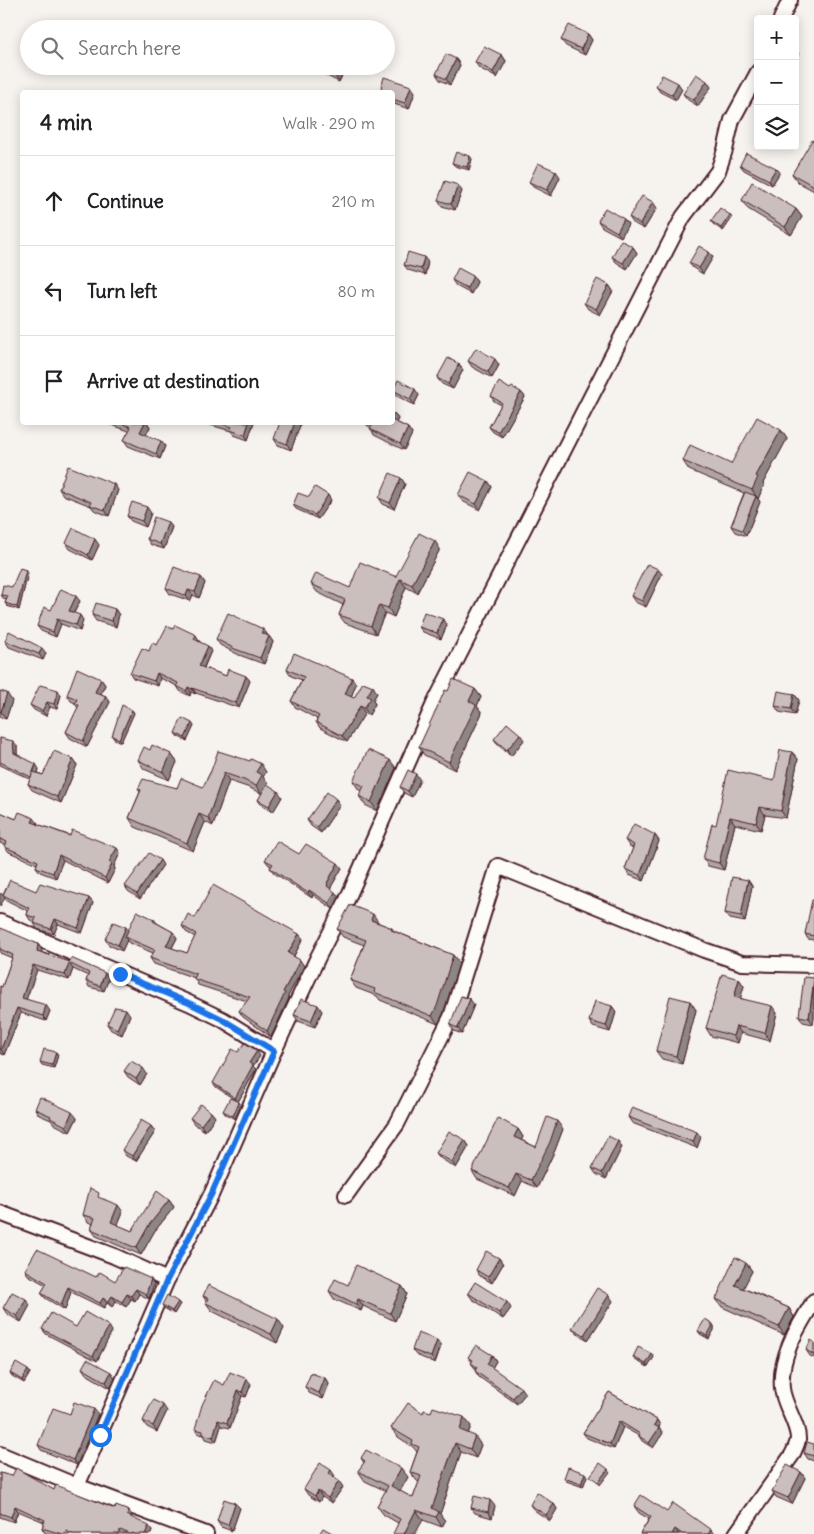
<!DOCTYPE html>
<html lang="en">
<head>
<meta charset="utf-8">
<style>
  body { margin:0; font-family:Delius,sans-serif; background:#f6f6f6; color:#202124 }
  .controls { position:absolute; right:15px; top:15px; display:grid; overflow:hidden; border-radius:5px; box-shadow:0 2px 12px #0003 }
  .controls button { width:45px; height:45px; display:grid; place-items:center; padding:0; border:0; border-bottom:1px solid #e0e0e0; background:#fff; color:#202124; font:25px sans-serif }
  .stop { position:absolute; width:15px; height:15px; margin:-11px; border:4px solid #1a73e8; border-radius:50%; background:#fff }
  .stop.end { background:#1a73e8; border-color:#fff; box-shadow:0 1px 5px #0008 }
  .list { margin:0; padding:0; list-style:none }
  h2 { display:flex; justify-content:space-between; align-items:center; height:65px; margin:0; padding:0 20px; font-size:21px }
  h2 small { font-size:16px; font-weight:400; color:#757577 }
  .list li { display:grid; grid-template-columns:32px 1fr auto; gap:15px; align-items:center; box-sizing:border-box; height:90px; padding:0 20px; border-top:1px solid #e0e0e0 }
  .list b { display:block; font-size:19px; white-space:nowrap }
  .list em { font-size:16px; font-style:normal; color:#757577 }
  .icon { flex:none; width:28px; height:28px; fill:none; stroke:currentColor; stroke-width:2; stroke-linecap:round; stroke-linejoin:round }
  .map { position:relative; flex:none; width:814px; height:1534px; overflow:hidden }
  .search { position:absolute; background:#fff; box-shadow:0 2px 12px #0003; left:20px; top:20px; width:375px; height:55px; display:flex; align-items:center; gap:12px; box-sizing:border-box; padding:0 18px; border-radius:28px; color:#757577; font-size:19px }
  .panel { position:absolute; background:#fff; box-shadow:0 2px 12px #0003; left:20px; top:90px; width:375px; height:335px; border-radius:5px }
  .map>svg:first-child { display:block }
</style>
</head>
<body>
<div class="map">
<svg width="814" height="1534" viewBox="0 0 814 1534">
  <rect width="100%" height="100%" fill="#f6f3ef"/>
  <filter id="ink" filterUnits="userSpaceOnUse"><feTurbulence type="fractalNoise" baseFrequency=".02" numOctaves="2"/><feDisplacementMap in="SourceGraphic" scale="10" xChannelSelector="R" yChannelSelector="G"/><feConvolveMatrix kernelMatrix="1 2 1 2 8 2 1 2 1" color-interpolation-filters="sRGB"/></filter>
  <g filter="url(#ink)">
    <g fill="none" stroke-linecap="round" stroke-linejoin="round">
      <defs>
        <path id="street" d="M781 19 790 0
          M0 922 189 1003 222 1019 274 1051
          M346 1195 397 1124 451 1017 498 866 704 950 742 963 814 965
          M0 1213 114 1256 167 1280
          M0 1454 77 1486 206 1534
          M77 1486 167 1280 212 1193 274 1051 318 957 346 902 434 704 683 217 718 171 725 150 732 120 758 72
          M736 1534 792 1455C794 1451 797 1445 798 1440 799 1425 783 1404 782 1388 779 1356 798 1327 814 1301"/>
      </defs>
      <!-- street casing -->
      <use href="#street" stroke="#4a1f2b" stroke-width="18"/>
      <!-- street -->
      <use href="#street" stroke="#fdfcf7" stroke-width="14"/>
    </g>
    <!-- wall -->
    <path fill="#afa4a3" stroke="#4a1f2b" d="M588 34 592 40 585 55 566 46 561 40Z
      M502 55 506 61 497 78 479 68 475 62Z
      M456 59 460 65 450 85 440 80 436 74Z
      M321 69H345L339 82 325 75Z
      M656 86 682 89 676 100 660 92Z
      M711 87 698 106 688 100 683 94Z
      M392 92H415L409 109 394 104V105H392Z
      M814 141V191L798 182 792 174Z
      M472 159 469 170 455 166 452 163Z
      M740 165 780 172 772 185 744 170Z
      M560 177 551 196 533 187 529 182Z
      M462 191 455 210 442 206 438 200Z
      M742 200 796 209 802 217 791 235 748 209Z
      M657 208 644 229 633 223 629 217Z
      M732 218 723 231 713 224 711 221Z
      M624 219 628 224 621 237 602 227 598 221Z
      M633 247 637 253 627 269 616 262 612 257Z
      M713 257 703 274 693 268 689 263Z
      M428 262 425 275 408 270 404 265Z
      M473 276 477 282 471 294 456 286 452 280Z
      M609 285 613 291 600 315 588 309 584 303Z
      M468 361 499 365 492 378 472 367Z
      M463 370 453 389 442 384 437 378Z
      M510 389 521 392 525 397 502 437 493 432 489 427 501 405 494 401 491 396Z
      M393 390 419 395 414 405 397 396Z
      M394 413 398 419 396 422 408 428 412 434 404 450 374 435 371 428 363 422H392Z
      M108 422H147L150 427 146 435 165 446 160 459 128 446 124 440 129 431 109 424Z
      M206 422H254L248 440 234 435 231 431 207 424Z
      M301 423 291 450 278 445 274 439Z
      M781 430 787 439 763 483 764 485 758 499 757 498 760 502 746 536 735 532 731 526 744 493 689 470 683 461 731 464Z
      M401 478 405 484 394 509 383 504 379 498Z
      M488 481 492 487 480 510 462 501 458 495Z
      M59 489 118 490 109 516 94 510 91 506 63 495Z
      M331 500 318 519 296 509 293 505Z
      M151 513 146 527 131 521 127 516Z
      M168 522 172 527 164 549 151 545 147 539Z
      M66 543 99 545 92 560 70 549Z
      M440 549 417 593 406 587 394 617 385 613 376 634 345 623 339 615 343 605 317 592 311 584 350 588 396 577Z
      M28 573 19 610 7 606 5 603 7 599 3 598 1 595 12 587Z
      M662 574 646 607 635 602 631 596Z
      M201 577 205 583 199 598 193 595 190 601 170 594 166 588Z
      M80 601 74 613 83 620 80 631 61 624 56 637 41 631 37 626 51 610Z
      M115 609 119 615 116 627 96 621 92 615Z
      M447 625 441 639 423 632 419 627Z
      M173 629 199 640V641L211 651 204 668 226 676H246L250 681 239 708 196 693 195 694 191 692 190 696 180 691 177 686 160 678 158 686 133 678 130 673 149 651 157 645Z
      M263 629 267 634V635L269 636 273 642 264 664 239 655 220 645 216 639Z
      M5 641 46 653 43 660 9 647Z
      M287 669 352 678 356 684 351 697 354 698 377 693 373 700 375 704 369 715 365 713 347 742 320 728 316 722 317 719 295 707 291 701 302 680 291 676Z
      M101 679 105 685 101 694 106 696 110 702 87 747 70 738 66 732 78 708 75 704V703L71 701 67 695Z
      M475 689 481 697 477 706 482 713 455 770 424 755 419 747 448 691Z
      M0 691 12 701 6 719 0 717Z
      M794 694 799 700 795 715 779 712 775 706Z
      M61 695 57 709 50 707 46 716 34 710 30 705Z
      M132 710 134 713 121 742 114 739 112 736Z
      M194 726 187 741 177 736 175 733Z
      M0 738 17 746V755L39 769 38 773 43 775 73 759 77 765 61 803 32 790 28 784 30 779 0 765Z
      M494 739 524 740 511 756 498 745Z
      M150 750 171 754 177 762 169 780 144 769 138 760Z
      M792 752 798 759 786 818 765 815 761 830 735 824 724 870 708 866 703 859 716 825 774 781Z
      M396 768 377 811 365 805 359 796 361 791 359 790 353 781Z
      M211 771 266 772 263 777 268 783 264 789 282 797 273 812 262 806 258 800 262 794 250 788 229 781 213 826 205 822 193 851 135 827 129 818 140 792 138 789 203 787Z
      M420 780 412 797 404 793 400 787Z
      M336 799 340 805 321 833 311 826 307 820Z
      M0 812 16 819 38 823 37 824 120 853 114 866 115 869 108 883 63 860 56 878 40 872 36 867 37 864 9 852 5 847 6 846 0 843Z
      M655 835 659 841 644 881 629 875 625 869 633 848 629 846 625 840Z
      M299 854 342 868 331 887V889L339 897 333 909 313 895 312 898 274 873 270 868 271 866 269 865 265 860Z
      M163 865 140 899 128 891 125 886Z
      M748 880 752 886 745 922 730 919 725 913Z
      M36 891 89 898 93 903 82 933 58 924 54 934 37 929 34 923 35 922 30 920 27 915 28 911 6 900 3 895Z
      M814 900V940L808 939 805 934Z
      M195 918 299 934 303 939 294 956 304 966 288 996 289 998 271 1037 243 1017 239 1011 247 1001 198 985 195 978 154 964 150 958 153 953 129 943 127 940 122 951 109 945 105 939 154 919 157 923 173 932 177 938 172 948 187 953 195 937 186 932 182 926Z
      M379 923 392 928 394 931 453 955 459 963 443 1014 438 1024 380 1000 377 996 356 988 350 980 364 945 343 937 337 929Z
      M0 931 38 944 42 950 41 952 109 978 104 991 89 987 86 981 88 976 73 969 69 980 37 970 26 999 50 1011 46 1021 21 1013 4 1055 0 1053V986L2 987 12 958 0 953Z
      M814 978V1018L813 1024 803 1022 799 1016Z
      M739 979 744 986 740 998 777 1013 770 1041 741 1033 738 1043 711 1036 706 1028Z
      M690 1001 696 1010 682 1064 662 1059 656 1051Z
      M474 1005 462 1034 454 1031 450 1025Z
      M612 1006 616 1012 610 1032 593 1027 589 1021Z
      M322 1011 315 1027 298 1021 294 1015Z
      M130 1015 122 1035 111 1030 107 1024Z
      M56 1052 58 1055 54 1068 42 1065 40 1062Z
      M238 1052 260 1056 253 1066 256 1069 238 1102 241 1105 235 1119 225 1114 223 1111 238 1102 216 1087 213 1083Z
      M124 1071 147 1074 140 1085 128 1077Z
      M35 1109 77 1118 70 1132 54 1124 51 1120 39 1115Z
      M211 1112 215 1117 205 1131 194 1124 190 1118Z
      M628 1117 701 1137 697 1148 632 1123Z
      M151 1126 155 1132 136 1161 126 1156 122 1150Z
      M518 1129 523 1137 521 1140 536 1147 563 1129 555 1150 537 1188 522 1181 515 1196 477 1179 472 1171Z
      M465 1140 469 1146 456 1168 440 1158 436 1153Z
      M618 1141 622 1147 606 1179 596 1174 592 1168Z
      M104 1199 123 1212 117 1225 132 1231 169 1200 174 1207 154 1232 141 1255 96 1236 91 1229 93 1224 88 1222 83 1215Z
      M499 1258 503 1264 492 1283 480 1276 476 1270Z
      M746 1263 752 1271 743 1288 789 1308 794 1317 784 1335 722 1307 716 1299Z
      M25 1270 96 1277 115 1281 154 1284 149 1299 139 1294 135 1301 131 1299 126 1307 116 1301 112 1307 107 1303 104 1308 71 1292 65 1310 45 1298 41 1293 46 1285 28 1275Z
      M348 1285 402 1286 407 1294 395 1321 363 1306 361 1311 334 1299 329 1291Z
      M468 1293 511 1308 503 1319 472 1299Z
      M203 1296 284 1328 277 1343 212 1311 206 1303V1301Z
      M613 1301 588 1340 576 1333 572 1328Z
      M180 1304 174 1314 164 1308 162 1305Z
      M30 1305 21 1322 7 1314 3 1308Z
      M714 1326V1330L709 1339 700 1334 698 1331Z
      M76 1327 112 1331 97 1361 46 1334 42 1329Z
      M437 1340 441 1346 435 1363 416 1355 412 1350Z
      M814 1342V1358L810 1356 806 1350Z
      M492 1355 496 1361 492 1368 525 1394 517 1404 479 1377 475 1371 476 1370 471 1363 472 1362 468 1357Z
      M633 1357H654L648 1367 635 1360Z
      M82 1368 111 1372 115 1378 110 1388 86 1374Z
      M28 1370 30 1373 24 1383 12 1376 10 1373Z
      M325 1378 329 1384 323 1399 309 1393 305 1387Z
      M251 1384 246 1397 242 1396 230 1428 221 1426 216 1442 206 1439 204 1435 199 1434 195 1429 224 1385Z
      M609 1392 657 1420 660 1425 659 1428 663 1433 653 1448 642 1441 639 1436 623 1427 614 1449 587 1438 583 1433Z
      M167 1411 157 1432 147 1427 143 1421Z
      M423 1413 471 1426 468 1434 481 1445 476 1458 461 1452 440 1514 445 1521 442 1527 423 1520 398 1523 384 1515 377 1506 386 1491 365 1481 358 1471 364 1463 361 1458 408 1477 400 1491 413 1498 419 1482 417 1481 410 1472 417 1452 413 1447 398 1437 391 1428Z
      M70 1414H98L77 1465 41 1450 38 1445Z
      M814 1444V1461L808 1459 804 1453Z
      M801 1472 805 1478 792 1504 776 1497 772 1491Z
      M0 1473 115 1509 129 1511 132 1516 131 1517 152 1530 151 1534H50L45 1533 42 1528 44 1522 18 1511 14 1522 0 1517Z
      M335 1476 334 1478 343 1487 332 1503 322 1497 319 1502 308 1495 304 1489Z
      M587 1476 583 1487 566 1481 564 1478Z
      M235 1503 240 1508 232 1531 221 1527 217 1521Z
      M554 1504 557 1509 550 1521 534 1510 530 1505Z
      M495 1506 492 1518 475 1513 471 1508Z
      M634 1506 667 1512 714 1534H640L649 1519 639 1513Z"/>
    <!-- shaded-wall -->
    <path fill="#8e8685" stroke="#4a1f2b" d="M588 34 592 40 585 55 581 49Z
      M795 49 799 54 795 64Z
      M502 55 506 61 497 78 493 72Z
      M456 59 460 65 450 85 446 79Z
      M340 66H344L345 69 339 82 335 76Z
      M707 81 711 87 698 106 694 100Z
      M678 83 682 89 676 100 672 95Z
      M411 86 415 92 409 109 405 103Z
      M470 156 472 159 469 170 467 167Z
      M776 168 780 172 772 185 769 180Z
      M556 171 560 177 551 196 547 190Z
      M458 185 462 191 455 210 451 204Z
      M653 202 657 208 644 229 640 224Z
      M796 209 802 217 791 235 785 227Z
      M730 215 732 218 723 231 721 228Z
      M624 219 628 224 621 237 617 232Z
      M633 247 637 253 627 269 623 263Z
      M709 252 713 257 703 274 699 268Z
      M424 257 428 262 425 275 421 269Z
      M473 276 477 282 471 294 467 288Z
      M609 285 613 291 600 315 596 309Z
      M495 359 499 365 492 378 488 372Z
      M459 364 463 370 453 389 448 384Z
      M415 389 419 395 414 405 410 399Z
      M521 392 525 397 502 437 498 432Z
      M394 413 398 419 395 425 392 422V416Z
      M145 422H147L150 427 144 438 140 432Z
      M249 422H254L248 440 245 435Z
      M295 422 301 423 291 450 287 444Z
      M408 428 412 434 404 450 400 444Z
      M781 430 787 439 763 483 764 485 758 499 752 490 756 476Z
      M161 441 165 446 160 459 156 454Z
      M401 478 405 484 394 509 390 503Z
      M488 481 492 487 480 510 476 504Z
      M114 484 118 490 109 516 105 510Z
      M328 495 331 500 318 519 315 515Z
      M756 496 760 502 746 536 742 530Z
      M147 507 151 513 146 527 142 521Z
      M168 522 172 527 164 549 160 544Z
      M95 539 99 545 92 560 88 555Z
      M435 541 440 549 417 593 412 585Z
      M658 569 662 574 646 607 642 601Z
      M26 570 28 573 19 610 17 607Z
      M201 577 205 583 199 598 195 592Z
      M400 579 406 587 394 617 388 608Z
      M188 590 193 595 190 601 186 596Z
      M76 596 80 601 72 616 69 611Z
      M379 605 385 613 376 634 371 626Z
      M115 609 119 615 116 627 112 621Z
      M80 615 83 620 80 631 76 625Z
      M57 619 61 624 56 637 53 632Z
      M443 619 447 625 441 639 437 633Z
      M263 629 267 634 265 639 261 633Z
      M196 635 199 640 197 644 194 639Z
      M269 636 273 642 264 664 260 658Z
      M208 646 211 651 202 671 199 666Z
      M42 648 46 653 43 660 39 654Z
      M157 673 160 678 158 686 154 681Z
      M246 676 250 681 239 708 236 703Z
      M352 678 356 684 350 700 345 694Z
      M101 679 105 685 99 697 95 692Z
      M373 686 377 693 373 700 375 704 369 715 364 708 367 696Z
      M188 687 191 692 190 696 186 691Z
      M192 688 196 693 195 694 192 689Z
      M475 689 481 697 477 706 482 713 455 770 449 762 469 701Z
      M58 690 61 695 57 709 54 704Z
      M7 693 12 701 6 719 1 712Z
      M794 694 799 700 795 715 791 709Z
      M106 696 110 702 87 747 83 741Z
      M47 702 50 707 46 716 42 711Z
      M360 706 365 713 347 742 342 736Z
      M132 710 134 713 121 742 119 739Z
      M192 723 194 726 187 741 185 738Z
      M520 734 524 740 511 756 507 750Z
      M13 741 17 746V758L14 753Z
      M792 752 798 759 786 818 781 811Z
      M171 754 177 762 169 780 163 772Z
      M73 759 77 765 61 803 57 797Z
      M390 760 396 768 377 811 371 802Z
      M36 764 39 769 35 782 32 777Z
      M261 764 266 772 263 777 268 783 262 794 256 786V772Z
      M224 773 229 781 213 826 208 818Z
      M416 774 420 780 412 797 408 791Z
      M278 791 282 797 273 812 269 806Z
      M336 799 340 805 321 833 317 827Z
      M760 807 765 815 761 830 756 823Z
      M199 814 205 822 193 851 187 843Z
      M730 817 735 824 724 870 719 863Z
      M34 818 38 823 36 827 32 822Z
      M655 835 659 841 644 881 640 875Z
      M117 848 120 853 114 866 115 869 108 883 105 878 109 862Z
      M59 855 63 860 56 878 53 873Z
      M160 860 163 865 140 899 137 894Z
      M338 863 342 868 331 887 332 889 330 891 327 886V883Z
      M748 880 752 886 745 922 741 916Z
      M309 890 313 895 312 898 308 893Z
      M335 892 339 897 333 909 329 903Z
      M1 893 5 898 0 906V895Z
      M89 898 93 903 82 933 78 928Z
      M373 914 379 923 371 920Z
      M55 919 58 924 54 934 51 929Z
      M126 927 130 933 125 937 127 940 122 951 118 945Z
      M173 932 177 938 170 951 166 946Z
      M299 934 303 939 292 959 288 953Z
      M38 944 42 950 41 956 37 951Z
      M453 955 459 963 443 1014 438 1024 432 1016Z
      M300 960 304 966 288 996 289 998 271 1037 267 1031 283 992Z
      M69 963 73 969 69 980 65 975Z
      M33 965 37 970 25 1003 22 998Z
      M105 973 109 978 104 991 100 986Z
      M739 979 744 986 739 1004 734 997Z
      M814 983V1018L813 1024 809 1018Z
      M470 999 474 1005 462 1034 458 1028Z
      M690 1001 696 1010 682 1064 676 1056Z
      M46 1005 50 1011 46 1021 43 1016Z
      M318 1005 322 1011 315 1027 311 1021Z
      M612 1006 616 1012 610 1032 606 1026Z
      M772 1006 777 1013 770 1041 765 1033Z
      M17 1008 21 1013 4 1055 1 1049Z
      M126 1009 130 1015 122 1035 117 1029Z
      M736 1026 741 1033 738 1043 733 1036Z
      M257 1051 260 1056 253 1066 256 1069 238 1102 235 1098 249 1063Z
      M56 1052 58 1055 54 1068 52 1065Z
      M143 1068 147 1074 140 1085 136 1079Z
      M239 1102 241 1105 235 1119 233 1116Z
      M72 1112 77 1118 70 1132 66 1126Z
      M211 1112 215 1117 205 1131 201 1125Z
      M557 1121 563 1129 555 1150 537 1188 531 1180Z
      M151 1126 155 1132 136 1161 132 1156Z
      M518 1129 523 1137 519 1145 514 1137Z
      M697 1132 701 1137 697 1148 693 1142Z
      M465 1140 469 1146 456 1168 452 1162Z
      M618 1141 622 1147 606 1179 602 1173Z
      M516 1174 522 1181 515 1196 509 1188Z
      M169 1200 174 1207 154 1232 141 1255 136 1248 149 1225Z
      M118 1205 123 1212 116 1229 111 1222Z
      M499 1258 503 1264 492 1283 488 1277Z
      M746 1263 752 1271 741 1293 735 1285Z
      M151 1279 154 1284 149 1299 146 1294Z
      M402 1286 407 1294 395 1321 390 1313Z
      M68 1287 71 1292 65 1310 61 1305Z
      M136 1289 139 1294 135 1301 131 1296Z
      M127 1294 131 1299 126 1307 122 1302Z
      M609 1295 613 1301 588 1340 584 1335Z
      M112 1296 116 1301 112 1307 108 1302Z
      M103 1298 107 1303 104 1308 100 1303Z
      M26 1299 30 1305 21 1322 17 1316Z
      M358 1299 363 1306 361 1311 356 1304Z
      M178 1302 180 1304 174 1314 172 1311Z
      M507 1302 511 1308 503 1319 499 1313Z
      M789 1308 794 1317 784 1335 779 1327Z
      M278 1319 284 1328 277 1343 271 1334Z
      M712 1323 714 1326V1330L709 1339 707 1336Z
      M109 1326 112 1331 97 1361 93 1356Z
      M437 1340 441 1346 435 1363 431 1357Z
      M652 1354 654 1357 648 1367 646 1364Z
      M492 1355 496 1361 491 1370 487 1364Z
      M28 1370 30 1373 24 1383 22 1380Z
      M111 1372 115 1378 110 1388 106 1382Z
      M325 1378 329 1384 323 1399 319 1393Z
      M247 1379 251 1384 246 1397 242 1392Z
      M521 1388 525 1394 517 1404 513 1398Z
      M238 1390 242 1396 230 1428 227 1423Z
      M163 1405 167 1411 157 1432 153 1426Z
      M94 1409 98 1414 77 1465 73 1460Z
      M464 1417 471 1426 466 1439 460 1430Z
      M218 1420 221 1426 216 1442 213 1437Z
      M657 1420 660 1425 657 1430 654 1425Z
      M619 1421 623 1427 614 1449 610 1444Z
      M659 1428 663 1433 653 1448 649 1443Z
      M475 1436 481 1445 476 1458 470 1449Z
      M455 1443 461 1452 440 1514 445 1521 442 1527 436 1517 432 1508Z
      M401 1468 408 1477 398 1495 391 1486Z
      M608 1469 610 1472 600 1485 598 1482Z
      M331 1470 335 1476 332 1480 328 1474Z
      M801 1472 805 1478 792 1504 788 1498Z
      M585 1473 587 1476 583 1487 581 1484Z
      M339 1481 343 1487 332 1503 328 1498Z
      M318 1491 322 1497 319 1502 315 1496Z
      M490 1500 495 1506 492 1518 488 1512Z
      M235 1503 240 1508 232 1531 228 1525Z
      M554 1504 557 1509 550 1521 546 1515Z
      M15 1506 18 1511 14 1522 11 1517Z
      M416 1510 423 1520 415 1534H404Z
      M129 1511 132 1516 130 1520 127 1515Z
      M149 1526 152 1530 151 1534H145Z
      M675 1529 679 1534H672Z
      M711 1530 714 1534H708Z"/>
    <!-- building -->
    <path fill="#cbbfbe" stroke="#4a1f2b" d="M569 25 588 34 581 49 561 40Z
      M484 46 502 55 493 72 475 62Z
      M446 54 456 59 446 79 436 74Z
      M322 66H340L335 76 321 69Z
      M696 74 707 81 694 100 683 94Z
      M662 75 678 83 672 95 656 86Z
      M384 77 411 86 405 103 392 99V92H380Z
      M812 140 814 141V186L792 174Z
      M456 152 470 156 467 167 452 163Z
      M746 153 776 168 769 180 740 165Z
      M538 163 556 171 547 190 529 182Z
      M445 181 458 185 451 204 438 200Z
      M752 182 796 209 785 227 742 200Z
      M642 196 653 202 640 224 629 217Z
      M605 208 624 219 617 232 598 221Z
      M720 208 730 215 721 228 711 221Z
      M621 240 633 247 623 263 612 257Z
      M699 246 709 252 699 268 689 263Z
      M408 252 424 257 421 269 404 265Z
      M458 268 473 276 467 288 452 280Z
      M597 279 609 285 596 309 584 303Z
      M476 348 495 359 488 372 468 361Z
      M448 358 459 364 448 384 437 378Z
      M398 380 415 389 410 399 393 390Z
      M499 382 510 389 512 387 521 392 498 432 489 427 502 403 491 396Z
      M757 417 781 430 756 476 758 477 752 490 683 461 690 445 731 464Z
      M392 420 408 428 400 444 370 429 372 426 367 422H392Z
      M118 422H145L140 432 161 441 156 454 124 440 131 427Z
      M217 422H249L245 435 230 430 232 427Z
      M280 422H295L287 444 274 439Z
      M68 466 114 484 105 510 90 505 91 502 59 489Z
      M470 472 488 481 476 504 458 495Z
      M390 473 401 478 390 503 379 498Z
      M315 487 328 495 315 515 293 505 298 493 309 497Z
      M745 492 756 496 742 530 731 526Z
      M132 502 147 507 142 521 127 516Z
      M154 517 168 522 160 544 147 539Z
      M73 528 95 539 88 555 66 543Z
      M419 533 435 541 412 585 400 579 388 608 379 605 371 626 339 615 345 600 311 584 316 573 350 588 360 562 397 577 396 576Z
      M647 564 658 569 642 601 631 596Z
      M174 567 201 577 195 592 188 590 186 596 166 588Z
      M20 568 26 570 17 607 5 603 8 596 1 595 3 585 12 587Z
      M61 589 76 596 69 611 80 615 76 625 57 619 53 632 37 626 44 607 51 610Z
      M96 603 115 609 112 621 92 615Z
      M424 612 443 619 437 633 419 627Z
      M228 613 263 629 261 633 269 636 260 658 235 649 216 639Z
      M175 625 196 635 194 639 208 646 199 666 226 676 228 669 246 676 236 703 192 688V689L188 687 186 691 177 686 178 683 157 673 154 681 130 673 142 648 149 651 152 643 157 645 167 626 173 629Z
      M9 631 42 648 39 654 5 641Z
      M294 653 352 678 345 694 354 698 363 682 373 686 367 696 371 698 364 708 360 706 342 736 316 722 319 716 291 701 304 677 287 669Z
      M77 668 101 679 95 692 106 696 83 741 66 732 79 705 75 704 77 699 67 695Z
      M453 679 475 689 469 701 476 705 449 762 419 747 445 690 448 691Z
      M40 685 58 690 54 704 47 702 42 711 30 705Z
      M0 691 7 693 1 712 0 711Z
      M778 691 794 694 791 709 775 706Z
      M122 705 132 710 119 739 112 736Z
      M182 718 192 723 185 738 175 733Z
      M507 723 520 734 507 750 494 739Z
      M0 738 13 741 14 753 36 764 31 777 0 762Z
      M152 745 171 754 163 772 138 760 144 747 150 750Z
      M368 750 390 760 371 802 359 796 364 786 353 781Z
      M780 750 792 752 781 811 760 807 756 823 730 817 719 863 703 859 712 824 716 825 728 770 774 781Z
      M54 751 73 759 57 797 28 784 33 772 43 775Z
      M218 751 250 761 251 759 261 764 256 772 262 775 256 786 244 780 224 773 208 818 199 814 187 843 129 818 141 790 138 789 143 779 177 788 181 778 203 787 211 771Z
      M408 770 416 774 408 791 400 787Z
      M267 784 278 791 269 806 258 800Z
      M327 792 336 799 317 827 307 820Z
      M0 812 16 819 19 812 34 818 32 822 70 836 72 830 117 848 109 862 112 864 105 878 59 855 53 873 36 867 38 861 5 847 7 842 0 839Z
      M634 824 655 835 640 875 625 869 634 845 625 840Z
      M277 841 299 854 306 844 338 863 327 883 328 884 327 886 335 892 329 903 309 890 308 893 270 868 273 864 265 860Z
      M149 853 160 860 137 894 125 886Z
      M732 877 748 880 741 916 725 913Z
      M10 880 36 891 40 883 89 898 78 928 55 919 51 929 34 923 36 918 27 915 29 908 3 895Z
      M213 885 299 934 288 953 300 960 283 992 285 993 267 1031 239 1011 250 997 194 979 196 974 150 958 155 950 125 937 137 911 154 919 153 921 173 932 166 946 187 953 196 934 182 926 188 914 195 918Z
      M812 900H814V936L805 934Z
      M350 905 373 914 371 920 392 928 391 930 453 955 437 1006 432 1016 374 992 375 989 350 980 366 940 337 929Z
      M113 922 126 927 118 945 105 939Z
      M1 928 38 944 37 951 70 962 71 958 105 973 100 986 86 981 89 973 69 963 65 975 33 965 22 998 46 1005 43 1016 17 1008 1 1049H0V986L2 987 13 955 0 949V931Z
      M722 974 739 979 734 997 772 1006 765 1033 736 1026 733 1036 706 1028Z
      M804 977 814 978 809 1018 799 1016Z
      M461 996 470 999 458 1028 450 1025Z
      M670 996 690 1001 676 1056 656 1051Z
      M301 999 318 1005 311 1021 294 1015Z
      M595 1001 612 1006 606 1026 589 1021Z
      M115 1007 126 1009 117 1029 107 1024Z
      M245 1043 257 1051 249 1063 253 1065 235 1098 213 1083 232 1049 238 1052Z
      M44 1049 56 1052 52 1065 40 1062Z
      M131 1061 143 1068 136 1079 124 1071Z
      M40 1097 72 1112 66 1126 50 1118 51 1116 35 1109Z
      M230 1098 239 1102 233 1116 223 1111Z
      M201 1104 211 1112 201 1125 190 1118Z
      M632 1107 697 1132 693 1142 628 1117Z
      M547 1117 557 1121 550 1142 531 1180 516 1174 509 1188 472 1171 498 1118 518 1129 514 1137 536 1147Z
      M141 1120 151 1126 132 1156 122 1150Z
      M449 1131 465 1140 452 1162 436 1153Z
      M608 1136 618 1141 602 1173 592 1168Z
      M90 1188 99 1193 98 1197 118 1205 111 1222 132 1231 157 1191 169 1200 149 1225 136 1248 91 1229 95 1218 83 1215Z
      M37 1249 96 1277 100 1272 115 1281 124 1267 151 1279 146 1294 136 1289 131 1296 127 1294 122 1302 112 1296 108 1302 103 1298 100 1303 68 1287 61 1305 41 1293 47 1283 25 1270Z
      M486 1251 499 1258 488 1277 476 1270Z
      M735 1257 746 1263 735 1285 789 1308 779 1327 716 1299Z
      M356 1265 402 1286 390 1313 358 1299 356 1304 329 1291 335 1279 348 1285Z
      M475 1282 507 1302 499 1313 468 1293Z
      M208 1285 278 1319 271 1334 206 1303 208 1298 203 1296Z
      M597 1288 609 1295 584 1335 572 1328Z
      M12 1292 26 1299 17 1316 3 1308Z
      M167 1295 178 1302 172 1311 162 1305Z
      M85 1312 109 1326 93 1356 42 1329 51 1313 76 1327Z
      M705 1319 712 1323V1327L707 1336 698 1331Z
      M418 1333 437 1340 431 1357 412 1350Z
      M811 1340 814 1342V1355L806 1350Z
      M476 1345 492 1355 487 1364 521 1388 513 1398 475 1371 477 1367 471 1363 473 1360 468 1357Z
      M638 1347 652 1354 646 1364 633 1357Z
      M87 1359 111 1372 106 1382 82 1368Z
      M16 1363 28 1370 22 1380 10 1373Z
      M230 1372 247 1379 242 1392 238 1390 227 1423 218 1420 213 1437 203 1434V1431L195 1429 202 1405 214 1380 224 1385Z
      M311 1373 325 1378 319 1393 305 1387Z
      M609 1392 657 1420 654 1425 659 1428 649 1443 639 1436 640 1434 619 1421 610 1444 583 1433Z
      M153 1400 163 1405 153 1426 143 1421Z
      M74 1402 94 1409 73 1460 38 1445 53 1408 70 1414Z
      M408 1403 423 1413 424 1410 431 1412 433 1407 464 1417 460 1430 475 1436 470 1449 455 1443 432 1508 439 1512 436 1517 416 1510 404 1534H393L400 1519 377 1506 388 1486 358 1471 365 1461 361 1458 366 1450 401 1468 391 1486 413 1498 421 1476 410 1472 419 1447 412 1444 413 1441 391 1428Z
      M807 1442 814 1444V1456L804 1453Z
      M320 1463 331 1470 328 1474 339 1481 328 1498 318 1491 315 1496 304 1489Z
      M600 1463 608 1469 598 1482 590 1476Z
      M787 1465 801 1472 788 1498 772 1491Z
      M568 1467 585 1473 581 1484 564 1478Z
      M16 1468 54 1490 56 1485 115 1509 116 1506 129 1511 127 1515 149 1526 145 1534H135L132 1533 131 1534H130L120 1530 119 1534H73L66 1531 65 1534H62L42 1528 45 1520 15 1506 11 1517 0 1513V1473L12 1476Z
      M537 1492 554 1504 546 1515 530 1505Z
      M641 1495 667 1512 673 1503 711 1530 708 1534H682L675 1529 672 1534H640L651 1517 634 1506Z
      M474 1496 490 1500 488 1512 471 1508Z
      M224 1499 235 1503 228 1525 217 1521Z
      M323 1528 334 1534H319Z"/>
  </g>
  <g fill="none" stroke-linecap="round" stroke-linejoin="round" filter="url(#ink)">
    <!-- route -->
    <path stroke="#1a73e8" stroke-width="6" d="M100 1435 167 1280 212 1193 274 1051 222 1019 189 1003 120 974"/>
  </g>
</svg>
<div class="controls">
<button>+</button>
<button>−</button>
<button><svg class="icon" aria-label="layers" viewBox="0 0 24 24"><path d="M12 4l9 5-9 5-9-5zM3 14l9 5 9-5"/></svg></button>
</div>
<div class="stop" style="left:100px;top:1435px"></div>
<div class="stop end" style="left:120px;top:974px"></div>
<div class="search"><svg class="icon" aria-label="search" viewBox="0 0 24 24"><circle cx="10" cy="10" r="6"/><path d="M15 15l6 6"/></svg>Search here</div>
<section class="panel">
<h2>4 min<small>Walk · 290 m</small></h2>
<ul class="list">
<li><svg class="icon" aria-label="ahead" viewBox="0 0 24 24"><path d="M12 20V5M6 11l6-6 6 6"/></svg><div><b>Continue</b></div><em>210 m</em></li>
<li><svg class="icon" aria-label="left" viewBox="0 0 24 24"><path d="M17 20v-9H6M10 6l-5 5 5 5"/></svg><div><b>Turn left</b></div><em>80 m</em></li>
<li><svg class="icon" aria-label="arrive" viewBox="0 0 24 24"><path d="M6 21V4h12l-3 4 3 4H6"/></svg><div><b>Arrive at destination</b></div></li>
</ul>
</section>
</div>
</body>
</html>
